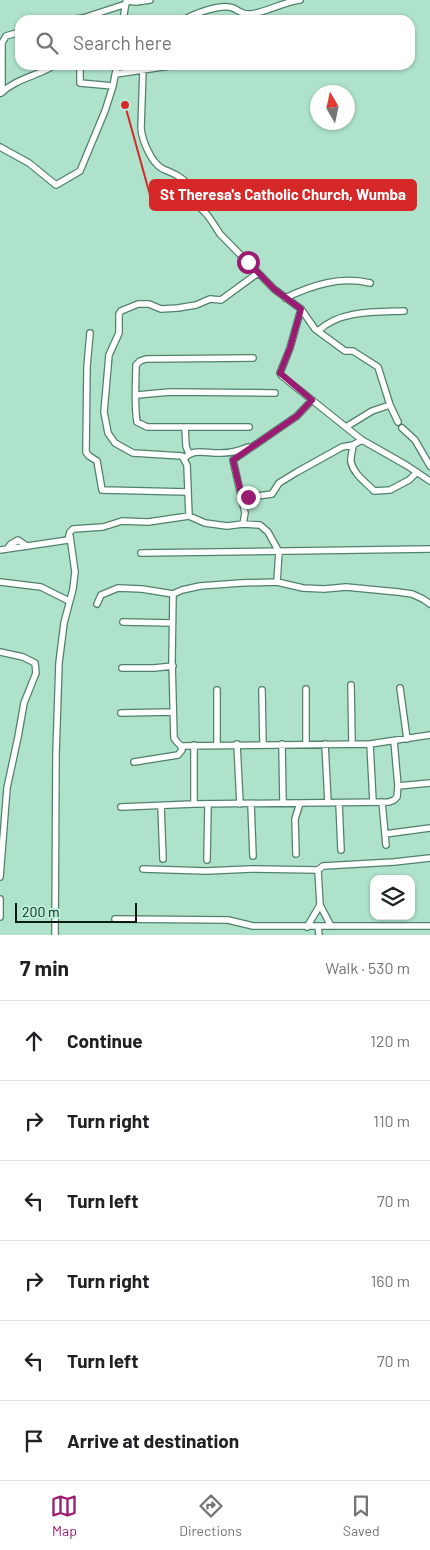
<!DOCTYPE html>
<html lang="en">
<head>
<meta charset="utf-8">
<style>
  body { margin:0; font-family:Barlow,sans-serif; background:#f2f2f2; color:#202124 }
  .controls { position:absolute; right:15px; bottom:15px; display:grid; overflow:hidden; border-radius:10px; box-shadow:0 1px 4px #0004 }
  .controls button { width:45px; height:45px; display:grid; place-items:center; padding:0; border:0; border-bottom:1px solid #e0e0e0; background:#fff; color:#202124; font:25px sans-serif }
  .compass { position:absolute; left:310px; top:85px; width:45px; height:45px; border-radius:50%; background:#fff; box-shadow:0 1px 4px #0004; rotate:351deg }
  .scale { position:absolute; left:15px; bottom:12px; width:122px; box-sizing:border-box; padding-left:5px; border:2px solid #071b13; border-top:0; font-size:14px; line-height:18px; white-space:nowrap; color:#071b13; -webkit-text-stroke:4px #baefd7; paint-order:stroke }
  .stop { position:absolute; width:15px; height:15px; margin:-11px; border:4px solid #9a1c72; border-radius:50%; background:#fff }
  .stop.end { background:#9a1c72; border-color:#fff; box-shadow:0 1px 5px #0008 }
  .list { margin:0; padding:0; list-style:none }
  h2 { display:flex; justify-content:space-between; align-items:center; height:65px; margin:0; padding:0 20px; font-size:21px }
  h2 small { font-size:16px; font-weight:400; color:#757577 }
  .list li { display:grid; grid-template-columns:32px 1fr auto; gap:15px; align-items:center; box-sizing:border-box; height:80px; padding:0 20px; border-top:1px solid #e0e0e0 }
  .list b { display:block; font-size:19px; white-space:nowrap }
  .list em { font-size:16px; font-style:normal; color:#757577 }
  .icon { flex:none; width:28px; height:28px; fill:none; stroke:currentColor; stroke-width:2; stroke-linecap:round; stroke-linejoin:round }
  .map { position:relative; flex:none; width:430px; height:935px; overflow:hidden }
  .search { position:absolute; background:#fff; box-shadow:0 1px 4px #0004; left:15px; right:15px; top:15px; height:55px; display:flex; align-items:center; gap:12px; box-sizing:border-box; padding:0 18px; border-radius:15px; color:#757577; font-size:19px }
  .sheet { height:545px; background:#fff }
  nav { display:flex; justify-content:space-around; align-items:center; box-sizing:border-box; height:70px; border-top:1px solid #e0e0e0; background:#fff; font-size:14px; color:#757577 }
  nav a { display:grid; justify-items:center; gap:2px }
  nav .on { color:#9a1c72 }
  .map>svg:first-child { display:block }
</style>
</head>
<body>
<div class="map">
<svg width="430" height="935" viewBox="0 0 430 935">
  <rect width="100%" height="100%" fill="#aee2ca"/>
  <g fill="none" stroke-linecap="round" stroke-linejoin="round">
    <defs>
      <path id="minor" d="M127 1 136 2 150 0
        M67 20 83 18 126 4
        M123 20 126 2
        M184 20C193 14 222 3 233 8 240 11 242 15 251 14 267 12 283 2 300 0
        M80 65V83L113 86
        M143 69 141 128C142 140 151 163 163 169 173 173 185 178 191 189L189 195 191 201C206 210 211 220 220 234L274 289 301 309 315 329 345 351H353L378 367 390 405 398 422
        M116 74 176 65
        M2 92V43L6 36 20 32
        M1 93C17 78 38 76 55 65
        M0 147 29 163 56 185 80 171 105 111 113 86 117 65
        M285 298C313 285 340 276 370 283
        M301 309 290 348 280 373 282 376 362 440 406 465 430 481
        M318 331C340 310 376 312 404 311
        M90 333 87 367 86 452 89 456 97 461 102 490 188 492
        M137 395 170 392 275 393
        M185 427 186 446 189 454
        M249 427H147L137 422C134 404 136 383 136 365L140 361 146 359 253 358
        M346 427 372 411 390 405
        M402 428 415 440 430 466
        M353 445C353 450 350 457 351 462 354 475 366 482 374 491L390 490 409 480 417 472
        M184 459C193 447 208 454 221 453 230 453 239 451 248 447
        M242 498 272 494 279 483 297 472 342 447 353 445 362 440
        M189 516 187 465 182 456 133 453 115 443 108 433 104 412 109 355 119 333V314L121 311 138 304H149L161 309 178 308 196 305 210 299 221 300 258 273
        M243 524 245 513 233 460 297 416 312 400
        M8 548 11 544 18 540 27 546
        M0 550 68 540 70 532 73 529 103 527 122 521 148 522 189 516 205 523 227 526 243 524 260 525 268 532 279 552 277 582
        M141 553 430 549
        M0 582 41 587 69 601
        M173 594 172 661 174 738 177 742 181 746 370 744 430 735
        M97 604 101 595 118 588 142 589 173 594 182 590 200 586 241 583 277 582 303 588 324 589 346 587 398 592 412 594 423 599 430 604
        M123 622 172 623
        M0 652 23 657 35 663 36 673 24 703 18 737 7 788 0 877
        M122 668H154L173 666
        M351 685 352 744
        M400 688 407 739
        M262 690 263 744
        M121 713 173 712
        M237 744 240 804
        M282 744 283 803
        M306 744V689
        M325 744 328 803
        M370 744 373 802
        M217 745V690
        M134 762 178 755 182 750 181 746
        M398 786 430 783
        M382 802 386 845
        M339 803 341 850
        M194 804V745
        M251 804 253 856
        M161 806 163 859
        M121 807 194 804 389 802 394 800 397 797 398 786 394 741
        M385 834 430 828
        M296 854 295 819 300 803
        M207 860 208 805
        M143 869 206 871 251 869 318 870 323 866 394 862 430 858
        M318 870 320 905 331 926
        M0 899V917
        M115 919 228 920 253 926H430
        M318 926 319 935
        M307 927 320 905
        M55 935 56 754 59 663 64 623 73 589 75 572 70 536"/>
    </defs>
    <!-- minor casing -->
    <use href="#minor" stroke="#50816c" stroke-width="8"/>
    <!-- minor -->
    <use href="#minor" stroke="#fff" stroke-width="5.5"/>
  </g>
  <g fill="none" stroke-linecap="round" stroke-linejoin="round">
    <!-- route -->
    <path stroke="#9a1c72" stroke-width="6" d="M248 497 242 498 233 460 297 416 312 400 280 373 290 348 301 309 274 289 248 262"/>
  </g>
  <!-- callouts -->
  <path fill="none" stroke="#d62828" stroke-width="2" d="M125 105L150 195"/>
  <circle fill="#d62828" stroke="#baefd7" stroke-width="2" cx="125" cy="105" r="5"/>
  <rect fill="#d62828" stroke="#d62828" stroke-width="2" x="150" y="180" width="266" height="30" rx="5"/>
  <g font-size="15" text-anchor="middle" font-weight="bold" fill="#fff">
    <text x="283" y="200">St Theresa's Catholic Church, Wumba</text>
  </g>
</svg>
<div class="controls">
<button><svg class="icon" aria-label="layers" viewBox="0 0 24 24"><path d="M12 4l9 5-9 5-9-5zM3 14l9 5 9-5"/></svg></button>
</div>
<svg class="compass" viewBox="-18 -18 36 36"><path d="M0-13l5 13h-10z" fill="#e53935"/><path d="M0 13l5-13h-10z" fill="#757577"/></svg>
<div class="scale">200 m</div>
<div class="stop" style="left:248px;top:262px"></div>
<div class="stop end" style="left:248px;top:497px"></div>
<div class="search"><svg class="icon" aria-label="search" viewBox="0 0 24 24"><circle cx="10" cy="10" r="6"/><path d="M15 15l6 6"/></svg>Search here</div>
</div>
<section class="sheet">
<h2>7 min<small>Walk · 530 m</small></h2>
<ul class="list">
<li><svg class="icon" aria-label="ahead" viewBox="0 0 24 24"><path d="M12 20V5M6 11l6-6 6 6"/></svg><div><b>Continue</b></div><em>120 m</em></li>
<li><svg class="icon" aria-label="right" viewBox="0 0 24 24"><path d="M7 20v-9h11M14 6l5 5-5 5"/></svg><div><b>Turn right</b></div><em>110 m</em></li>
<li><svg class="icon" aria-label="left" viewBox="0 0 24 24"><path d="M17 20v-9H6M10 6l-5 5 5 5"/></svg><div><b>Turn left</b></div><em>70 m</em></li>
<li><svg class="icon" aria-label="right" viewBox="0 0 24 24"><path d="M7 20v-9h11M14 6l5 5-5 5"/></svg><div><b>Turn right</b></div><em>160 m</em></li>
<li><svg class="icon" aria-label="left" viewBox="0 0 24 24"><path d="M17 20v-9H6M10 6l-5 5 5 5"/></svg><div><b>Turn left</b></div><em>70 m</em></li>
<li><svg class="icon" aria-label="arrive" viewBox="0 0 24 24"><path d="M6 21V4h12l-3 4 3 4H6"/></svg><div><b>Arrive at destination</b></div></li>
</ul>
</section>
<nav>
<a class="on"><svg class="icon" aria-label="map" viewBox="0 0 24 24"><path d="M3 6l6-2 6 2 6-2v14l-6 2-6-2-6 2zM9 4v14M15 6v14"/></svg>Map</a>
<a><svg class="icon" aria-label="directions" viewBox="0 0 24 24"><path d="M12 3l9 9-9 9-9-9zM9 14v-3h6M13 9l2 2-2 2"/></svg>Directions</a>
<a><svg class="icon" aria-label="saved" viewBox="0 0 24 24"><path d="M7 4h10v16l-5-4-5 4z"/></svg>Saved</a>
</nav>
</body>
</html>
